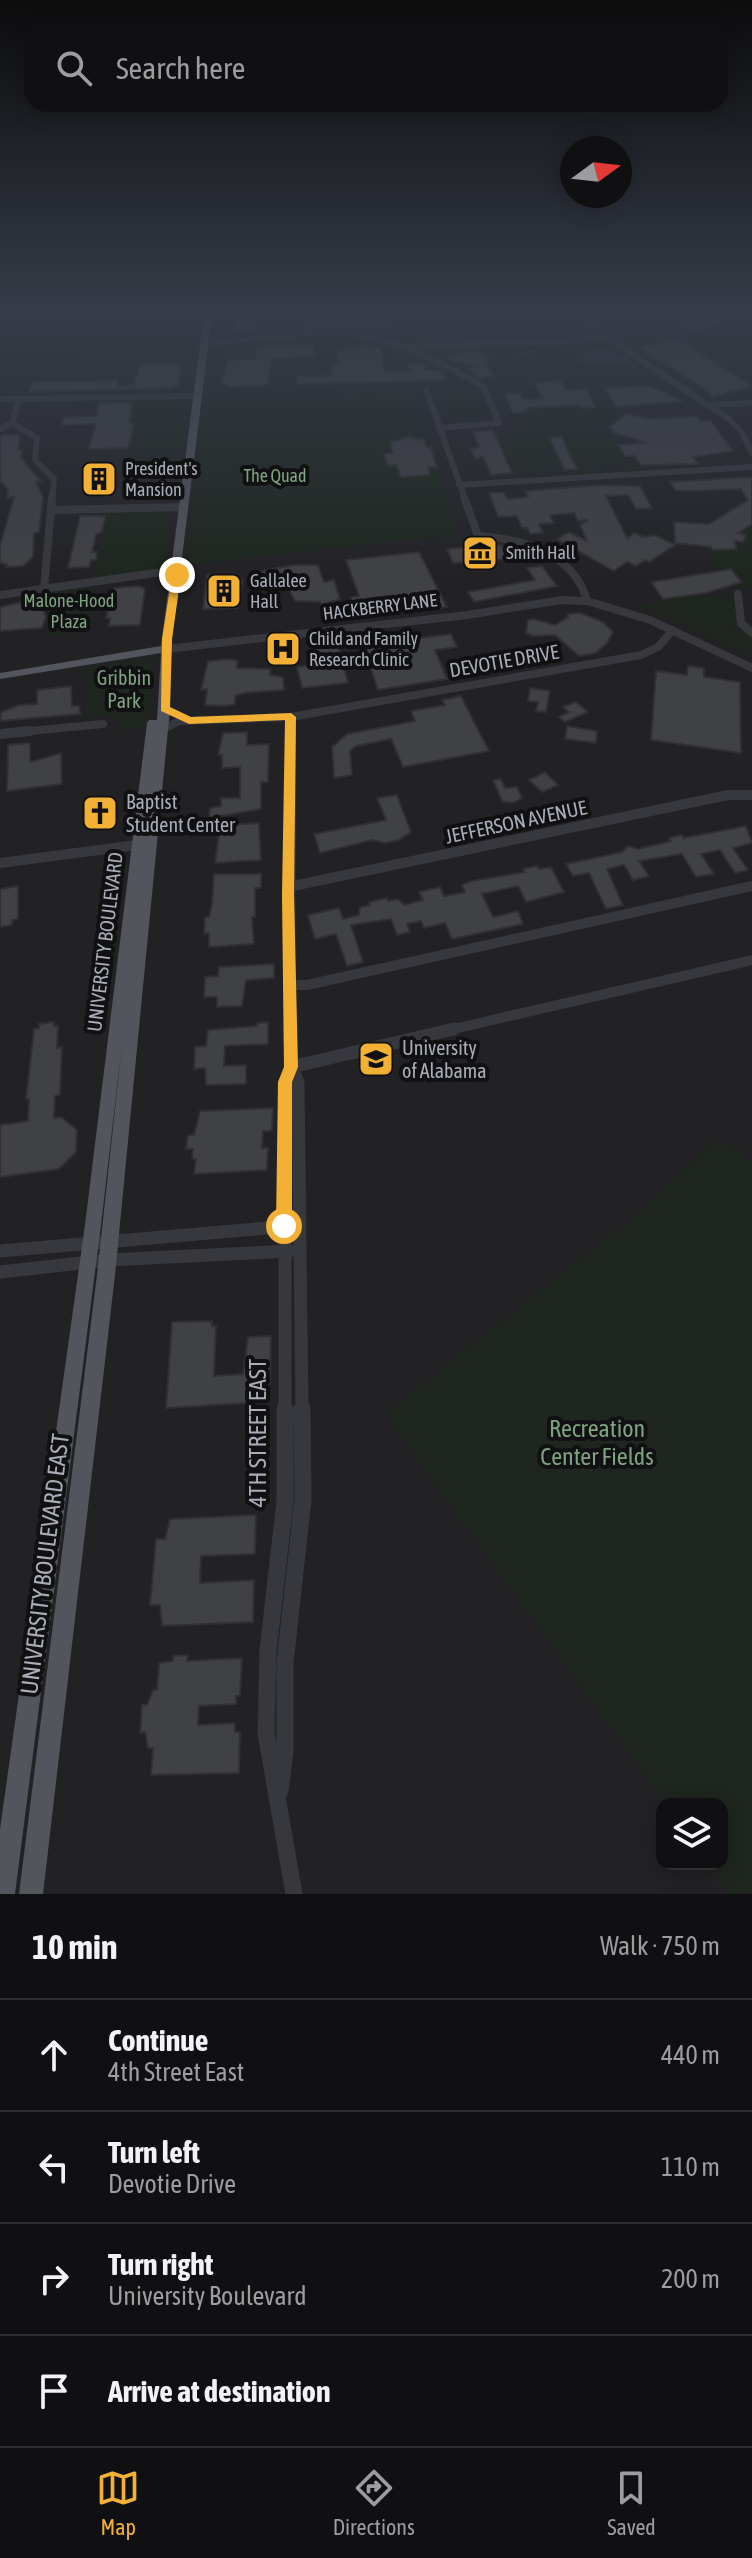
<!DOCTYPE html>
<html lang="en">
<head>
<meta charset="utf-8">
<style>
  body { margin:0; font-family:"Asap Condensed",sans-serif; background:#19191b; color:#f1f3f6 }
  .controls { position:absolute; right:24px; bottom:24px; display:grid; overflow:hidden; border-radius:16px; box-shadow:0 4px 20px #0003 }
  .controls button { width:72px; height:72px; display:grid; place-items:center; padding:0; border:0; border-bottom:2px solid #303032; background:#101012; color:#f1f3f6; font:40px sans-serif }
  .compass { position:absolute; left:560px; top:136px; width:72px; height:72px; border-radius:50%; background:#101012; box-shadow:0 4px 20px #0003; rotate:75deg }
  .stop { position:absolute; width:24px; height:24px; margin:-18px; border:6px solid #f2b134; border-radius:50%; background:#fff }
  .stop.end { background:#f2b134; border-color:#fff; box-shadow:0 2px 8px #0008 }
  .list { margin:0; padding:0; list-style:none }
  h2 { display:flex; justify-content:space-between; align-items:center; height:104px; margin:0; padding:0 32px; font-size:34px }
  h2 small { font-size:26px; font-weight:400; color:#9c9d9f }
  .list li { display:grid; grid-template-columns:52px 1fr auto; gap:24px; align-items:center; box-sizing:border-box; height:112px; padding:0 32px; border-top:2px solid #303032 }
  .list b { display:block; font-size:30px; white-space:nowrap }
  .list p { margin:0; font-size:26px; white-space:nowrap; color:#9c9d9f }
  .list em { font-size:26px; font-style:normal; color:#9c9d9f }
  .icon { flex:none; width:44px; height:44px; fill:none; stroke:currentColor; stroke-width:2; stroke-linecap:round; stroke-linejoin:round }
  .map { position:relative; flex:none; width:752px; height:1894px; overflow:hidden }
  .search { position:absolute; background:#101012; box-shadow:0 4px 20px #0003; left:24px; right:24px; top:24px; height:88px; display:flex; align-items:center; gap:20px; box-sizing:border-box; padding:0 28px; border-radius:24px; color:#9c9d9f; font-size:30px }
  .sheet { height:552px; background:#101012 }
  nav { display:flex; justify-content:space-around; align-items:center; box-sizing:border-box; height:112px; border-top:2px solid #303032; background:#101012; font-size:22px; color:#9c9d9f }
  nav a { display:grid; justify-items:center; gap:4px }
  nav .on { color:#f2b134 }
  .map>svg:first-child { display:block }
</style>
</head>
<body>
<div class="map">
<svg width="752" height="1894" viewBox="0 0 752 1894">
  <rect width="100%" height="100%" fill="#161618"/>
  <!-- built -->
  <path fill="#222225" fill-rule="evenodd" d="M0 314H752V1894H0ZM662 1804H722V1864H662Z"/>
  <!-- green -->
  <path fill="#1e261f" d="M0 314 74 319 78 330H84V333L78 335V346L85 347V351L79 352 78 362 74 366 0 384Z
    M172 314H200L195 346H110L115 334 112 330 120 321 172 319Z
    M740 314H752V347H726L692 335Z
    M341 336 390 348 394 389 204 392 208 346Z
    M604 336 672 381 648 386 600 389C582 375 524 381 500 382L491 359 451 343 574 341Z
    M464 380 480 392 488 416 450 419 442 397 432 387Z
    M414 395 457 534 186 565 203 398Z
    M611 399 615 406 613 409 623 421 609 427 624 457 645 472H628L620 462 598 466 600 474 576 475 552 424 515 427 507 406Z
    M138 400H187L180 451 128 453Z
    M550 428 570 467 493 472 477 433Z
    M109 507H171L165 571 89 583 95 572Z
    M752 512V589C730 583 711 567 707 544Z
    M84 586 89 588 95 628 49 636 45 592Z
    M705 593 709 598 725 596 736 602 739 624 726 627 729 631 743 630 752 637V657L639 605Z
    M154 659 145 727 119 729 118 719 111 714 86 719 85 668Z
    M713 1142 736 1148 752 1163V1894H730L709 1864H722V1804H666L385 1414 652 1202Z"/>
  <!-- water -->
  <path fill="#2c353c" d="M603 348 628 358 637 367 581 363 579 360 591 350Z"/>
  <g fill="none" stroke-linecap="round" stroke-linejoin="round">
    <!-- stream -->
    <path stroke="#2c353c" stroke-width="2" d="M532 326 569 321
      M517 357 546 346 586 348"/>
  </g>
  <!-- building -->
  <path fill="#404145" stroke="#303034" stroke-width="2" d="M236 314H255L254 333 235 332Z
    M313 314H393L394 327 315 326Z
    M658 314H739L697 332Z
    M680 340 752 386V387L711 397 709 392 640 347Z
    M273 345 314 346V356L271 359 268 385 230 387 221 383 228 360 256 359 257 347Z
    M360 346 381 348 384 372 410 371 408 364 423 363 426 370 442 371 446 380 296 385 297 376 332 375V364H338V350Z
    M473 350 490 359 484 362 494 376 480 378 468 368 480 367 444 358Z
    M180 363 179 385 172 388 28 392 33 382 118 380 117 386 134 385 140 364Z
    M560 380 565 390 586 389 596 407 582 408 580 405 526 408 528 412 513 413 504 394 519 393 522 399 542 398 534 383Z
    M648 386 683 401 616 407 605 388Z
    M99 403H132L130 422 134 424 128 448 89 449 96 424 62 425 64 417 96 416Z
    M626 414 651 419 697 416 700 421H711L733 451 693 457 698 464 641 465 635 456H625L618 445 647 443 612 432 614 430 609 427Z
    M493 430 503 453 512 473 491 475 483 456 475 459 471 449 479 447 473 432Z
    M0 435H20L18 450H22L21 458 41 481 36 482 43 497 39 532 34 533 33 557 23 566 6 567 7 564 0 563V545L14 497 7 498 8 489 0 481Z
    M409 437 424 440 427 447H431L437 467H428L430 475 401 477 396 465H387L384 454 393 453 390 442Z
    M562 437 571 458 578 469 565 470 549 438Z
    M752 477V524L738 533 746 535 743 542 735 541 736 549 713 550 711 547 675 543 674 522 709 524 748 500 741 489 685 491 675 490 670 482Z
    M601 485 640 486 652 508 636 509 628 495 606 496 627 538 635 533 644 537 655 535 675 545 649 562 645 560 636 566 627 562 614 571 557 539 569 532 587 541 580 525 588 520 578 521 574 513 550 515 554 523 539 524 543 533 530 534 527 528H522L517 516 498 517 489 493 504 492 507 499 528 497 525 491Z
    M80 516H105L102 532 96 535 92 552H97L96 560H91L89 567 68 568Z
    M494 544 508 547 512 559 477 561 463 555 465 562 453 563 447 549Z
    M419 552 447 607 357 618 351 597 359 596 346 560Z
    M294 565H318L324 582 334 580 340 599 321 605 320 602 295 601 283 579 264 581 261 571Z
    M542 566 557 586 474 602 468 592 535 580 527 568Z
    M731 569 742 582 706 593 663 599 651 582Z
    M207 575H231V581L243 580 237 608 203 609Z
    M139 586 145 589 140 625 109 626 110 618H106L114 588Z
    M39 598 46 617 42 628 0 631V607Z
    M581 613 603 622 613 632 608 642 596 653 579 656 555 635 532 636 526 633 528 620 534 619 555 625 568 617 567 614Z
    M451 634 457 647 435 650 447 679 378 690 363 645Z
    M338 646 348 683 302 688 297 667 319 664 315 649Z
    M230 659 238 661 237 668 270 669V675L283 677 284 690 244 693 235 696V704L227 706 205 705 207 689 201 690 208 661Z
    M688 666 704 668V677L740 682 741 753 651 740 656 671 687 675Z
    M71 686 72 706H79L80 714 0 721 1 712 19 705 37 704V690Z
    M530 688 550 691 546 712 536 711 538 702 528 701Z
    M461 696 489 751 403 767 391 739 356 746 350 751 352 775 334 778 332 747 347 734 415 721 411 711 445 705 442 700Z
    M576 702 588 712 565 722 559 717 569 712 563 707Z
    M567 726 597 731 596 743 565 739Z
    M247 732V745L269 744 268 782H261V809L209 818 210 808 221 806V798H240V767L222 768V755H218L223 733Z
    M30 743V762L61 753 62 784 7 791 8 745Z
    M545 772 558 785 542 792 529 780Z
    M501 779 505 788 517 787 522 798 513 803 502 801 493 780Z
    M397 795 411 832 399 840 385 843 372 840 320 853 314 834 386 820 377 798Z
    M259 823 261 860 215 863 220 825Z
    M746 826 752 843 733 848 748 870 735 873 720 850 701 854 714 874 696 877 682 854 639 861 649 876 633 880 624 865 607 869 623 905 606 909 589 873 573 876 566 864 622 852 628 846 638 849 671 841 669 838 682 835 684 838Z
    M537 866 539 869 551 867 564 892 526 902 518 886 482 894 493 917 518 911 523 924 452 939 445 923 424 928 421 921 407 924 410 932 397 935 391 919 351 925 363 962 347 966 336 934 315 939 308 915 339 908 343 919 359 915 360 907 370 905 369 902 387 898 388 901 398 899 404 905 423 900 419 892 440 887 444 896 465 892 462 885 472 881 525 872 523 869Z
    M214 874H261V888H255V917H252L254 944 209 947V933L204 934 205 917H209L212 904Z
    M18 886V919L12 920V925L0 927V889Z
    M274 964V978L246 980 242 1006 217 1007V997H204L205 977 218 976 219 967Z
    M54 1022V1026H58L57 1048 62 1047 60 1095 55 1096 54 1118 61 1117 77 1130 76 1152 59 1169 0 1177V1125L28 1121 29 1099H26L34 1029 39 1028V1024Z
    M268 1022V1044L225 1046 224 1066 246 1065V1084L206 1085 205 1068 194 1069 195 1047 206 1046 208 1030 257 1026V1023Z
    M273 1108 272 1131H263L262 1148H268L267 1170 194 1174 196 1159H192L193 1149H186L187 1141 188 1135H194L200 1111Z
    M212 1321V1326H216L214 1376 243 1374 248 1337 271 1336 270 1384 249 1385 248 1403 166 1408 172 1322Z
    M256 1515 255 1554 201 1556 200 1583 254 1580 253 1622 162 1626 160 1605H150L156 1539H165L170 1519Z
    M188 1655 187 1661 242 1658 240 1696H236V1704L199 1706 198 1725 235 1723V1732H240L239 1773 151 1775 153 1748H148L145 1732 140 1733 142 1705H147L153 1690H157L159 1663 173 1661V1656Z"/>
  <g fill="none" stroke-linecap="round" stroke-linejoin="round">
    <!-- minor-far4 -->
    <path stroke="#37383d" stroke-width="6" d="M304 314 305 335
      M572 314 729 419 742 432 752 453
      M582 321H599L616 314
      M204 343C251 342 299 329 346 333 393 337 439 362 479 384
      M396 347 574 341 604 336
      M427 391 465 499
      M0 399 197 396
      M709 405 752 403
      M12 423 37 438 35 460 54 479 52 499
      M12 423 19 399
      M439 428 499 423 484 387
      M0 429 12 423
      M459 485 752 467"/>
    <!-- minor-far3 -->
    <path stroke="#37383d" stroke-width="8" d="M464 497 478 536C521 538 576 555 587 601
      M53 510 184 507
      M44 589 52 497
      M738 594 741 623 752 633
      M0 595 177 570
      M166 649 467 615 562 600 587 601 650 620 752 668
      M162 730 179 721 291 717 641 655 658 647 673 630
      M9 733 103 724
      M291 733V717"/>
    <!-- minor-far2 -->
    <path stroke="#37383d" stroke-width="10" d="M0 734 30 731
      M0 863 144 844
      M288 887 728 795H752
      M290 985H307L752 886
      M290 1031 291 731
      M445 1031 752 960"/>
    <!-- minor-far1 -->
    <path stroke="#37383d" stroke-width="13" d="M291 1067 454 1029
      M291 1067 298 1082 302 1411
      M0 1251 290 1226
      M0 1272 108 1260 290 1251
      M285 1411V1082L291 1067 290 1029"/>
    <!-- minor -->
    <path stroke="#37383d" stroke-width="17" d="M285 1409V1501L268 1651 266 1733 294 1894
      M280 1791 285 1751V1663L303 1499 302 1409"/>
    <!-- major -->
    <path fill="#53555c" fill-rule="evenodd" d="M204 314H212L172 639 170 709 115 1275 43 1894H19L97 1275 122 1045 101 1225 15 1894H0V1829L85 1225 147 723 149 720H157L161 653 0 679V673L161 646Z"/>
  </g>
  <!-- sky -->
  <linearGradient id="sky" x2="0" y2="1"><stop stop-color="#0c0c0d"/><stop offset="0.54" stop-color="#363c48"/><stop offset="1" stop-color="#363c48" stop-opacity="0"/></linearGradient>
  <rect width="752" height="580" fill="url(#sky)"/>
  <!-- route -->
  <path fill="#f2b134" d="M177 572 181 575 172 639 170 707 191 717 291 713 296 717 294 895 298 1067 292 1082V1226L284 1234 276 1226 278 1082 284 1067 282 895 285 720 189 724 161 711 162 639 172 575Z"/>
  <!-- icons -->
  <defs>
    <symbol id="building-square" viewBox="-11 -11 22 22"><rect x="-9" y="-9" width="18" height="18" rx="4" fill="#f2b134" stroke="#111113"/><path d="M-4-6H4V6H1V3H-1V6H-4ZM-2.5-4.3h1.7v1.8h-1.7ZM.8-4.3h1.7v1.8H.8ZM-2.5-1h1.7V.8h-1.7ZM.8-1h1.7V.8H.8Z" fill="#111"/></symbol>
    <symbol id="museum-square" viewBox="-11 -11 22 22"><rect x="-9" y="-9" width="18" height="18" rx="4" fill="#f2b134" stroke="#111113"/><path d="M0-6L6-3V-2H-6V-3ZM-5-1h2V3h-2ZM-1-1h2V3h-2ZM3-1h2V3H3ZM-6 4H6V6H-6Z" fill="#111"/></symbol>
    <symbol id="hospital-square" viewBox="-11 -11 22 22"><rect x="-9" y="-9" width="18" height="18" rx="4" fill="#f2b134" stroke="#111113"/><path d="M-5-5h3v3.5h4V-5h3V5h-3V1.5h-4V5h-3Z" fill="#111"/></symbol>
    <symbol id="church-square" viewBox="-11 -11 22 22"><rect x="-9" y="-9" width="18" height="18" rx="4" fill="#f2b134" stroke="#111113"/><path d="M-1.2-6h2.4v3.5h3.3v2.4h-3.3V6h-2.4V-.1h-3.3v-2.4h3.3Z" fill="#111"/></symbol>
    <symbol id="university-square" viewBox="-11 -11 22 22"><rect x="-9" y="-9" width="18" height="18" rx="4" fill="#f2b134" stroke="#111113"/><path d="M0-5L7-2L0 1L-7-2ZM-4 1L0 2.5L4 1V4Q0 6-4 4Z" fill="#111"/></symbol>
  </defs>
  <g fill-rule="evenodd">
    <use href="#building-square" x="79" y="459" width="40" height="40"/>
    <use href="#museum-square" x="460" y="533" width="40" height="40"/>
    <use href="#building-square" x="204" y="571" width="40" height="40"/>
    <use href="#hospital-square" x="263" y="629" width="40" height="40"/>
    <use href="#church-square" x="80" y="793" width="40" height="40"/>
    <use href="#university-square" x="356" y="1039" width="40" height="40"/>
  </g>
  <g text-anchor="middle" stroke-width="8" stroke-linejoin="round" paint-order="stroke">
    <!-- far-poi labels -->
    <g font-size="18" fill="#a8adb8" stroke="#111113" text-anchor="start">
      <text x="125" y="475">President's<tspan x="125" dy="21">Mansion</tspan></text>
      <text x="506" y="559">Smith Hall</text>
      <text x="250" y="587">Gallalee<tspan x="250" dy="21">Hall</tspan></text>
      <text x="309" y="645">Child and Family<tspan x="309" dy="21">Research Clinic</tspan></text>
    </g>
    <!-- far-park labels -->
    <g font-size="18" fill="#7fa381" stroke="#111113">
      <text x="275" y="482">The Quad</text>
      <text x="69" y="607">Malone-Hood<tspan x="69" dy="21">Plaza</tspan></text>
    </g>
    <!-- far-street labels -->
    <g font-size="18" fill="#a8adb8" stroke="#111113">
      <text transform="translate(380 607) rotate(-7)" y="6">HACKBERRY LANE</text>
    </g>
    <!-- street labels -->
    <g font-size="20" fill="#a8adb8" stroke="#111113">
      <text transform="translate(504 661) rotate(-10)" y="7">DEVOTIE DRIVE</text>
      <text transform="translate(516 822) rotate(-12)" y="7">JEFFERSON AVENUE</text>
      <text transform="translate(105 942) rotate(-83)" y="7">UNIVERSITY BOULEVARD</text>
    </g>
    <!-- park labels -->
    <g font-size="20" fill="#7fa381" stroke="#111113">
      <text x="124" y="685">Gribbin<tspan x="124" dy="23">Park</tspan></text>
    </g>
    <!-- poi labels -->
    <g font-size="20" fill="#a8adb8" stroke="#111113" text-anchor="start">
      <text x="126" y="809">Baptist<tspan x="126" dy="23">Student Center</tspan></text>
      <text x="402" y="1055">University<tspan x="402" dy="23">of Alabama</tspan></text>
    </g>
    <!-- near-park labels -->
    <g font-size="24" fill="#7fa381" stroke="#111113">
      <text x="597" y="1437">Recreation<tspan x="597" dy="28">Center Fields</tspan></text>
    </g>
    <!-- near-street labels -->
    <g font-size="24" fill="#a8adb8" stroke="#111113">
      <text transform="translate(258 1433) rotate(-90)" y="8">4TH STREET EAST</text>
      <text transform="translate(45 1564) rotate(-83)" y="8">UNIVERSITY BOULEVARD EAST</text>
    </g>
  </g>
</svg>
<div class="controls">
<button><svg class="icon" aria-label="layers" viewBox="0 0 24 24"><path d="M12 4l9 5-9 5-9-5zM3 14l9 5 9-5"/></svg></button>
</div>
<svg class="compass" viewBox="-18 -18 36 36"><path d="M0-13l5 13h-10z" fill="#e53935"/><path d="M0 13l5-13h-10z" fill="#9c9d9f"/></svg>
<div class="stop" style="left:284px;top:1226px"></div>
<div class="stop end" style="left:177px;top:575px"></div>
<div class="search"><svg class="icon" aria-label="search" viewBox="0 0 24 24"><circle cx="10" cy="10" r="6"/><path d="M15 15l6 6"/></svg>Search here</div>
</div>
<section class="sheet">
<h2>10 min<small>Walk · 750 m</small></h2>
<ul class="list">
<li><svg class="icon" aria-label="ahead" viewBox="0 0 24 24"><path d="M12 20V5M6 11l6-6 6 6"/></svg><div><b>Continue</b><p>4th Street East</p></div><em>440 m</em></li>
<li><svg class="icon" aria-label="left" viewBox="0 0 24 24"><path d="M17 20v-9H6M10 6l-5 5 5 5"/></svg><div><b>Turn left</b><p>Devotie Drive</p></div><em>110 m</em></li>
<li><svg class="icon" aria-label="right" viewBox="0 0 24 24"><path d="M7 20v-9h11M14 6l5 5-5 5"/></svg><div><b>Turn right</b><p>University Boulevard</p></div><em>200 m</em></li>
<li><svg class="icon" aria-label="arrive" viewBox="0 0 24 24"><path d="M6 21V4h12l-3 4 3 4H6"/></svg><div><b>Arrive at destination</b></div></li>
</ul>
</section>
<nav>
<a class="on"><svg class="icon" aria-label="map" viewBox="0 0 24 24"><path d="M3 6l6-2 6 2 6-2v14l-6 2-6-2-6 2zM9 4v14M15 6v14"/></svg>Map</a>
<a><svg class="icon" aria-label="directions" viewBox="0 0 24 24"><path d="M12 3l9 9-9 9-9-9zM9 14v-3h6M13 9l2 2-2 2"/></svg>Directions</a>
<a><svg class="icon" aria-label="saved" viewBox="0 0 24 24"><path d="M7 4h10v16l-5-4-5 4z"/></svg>Saved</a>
</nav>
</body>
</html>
